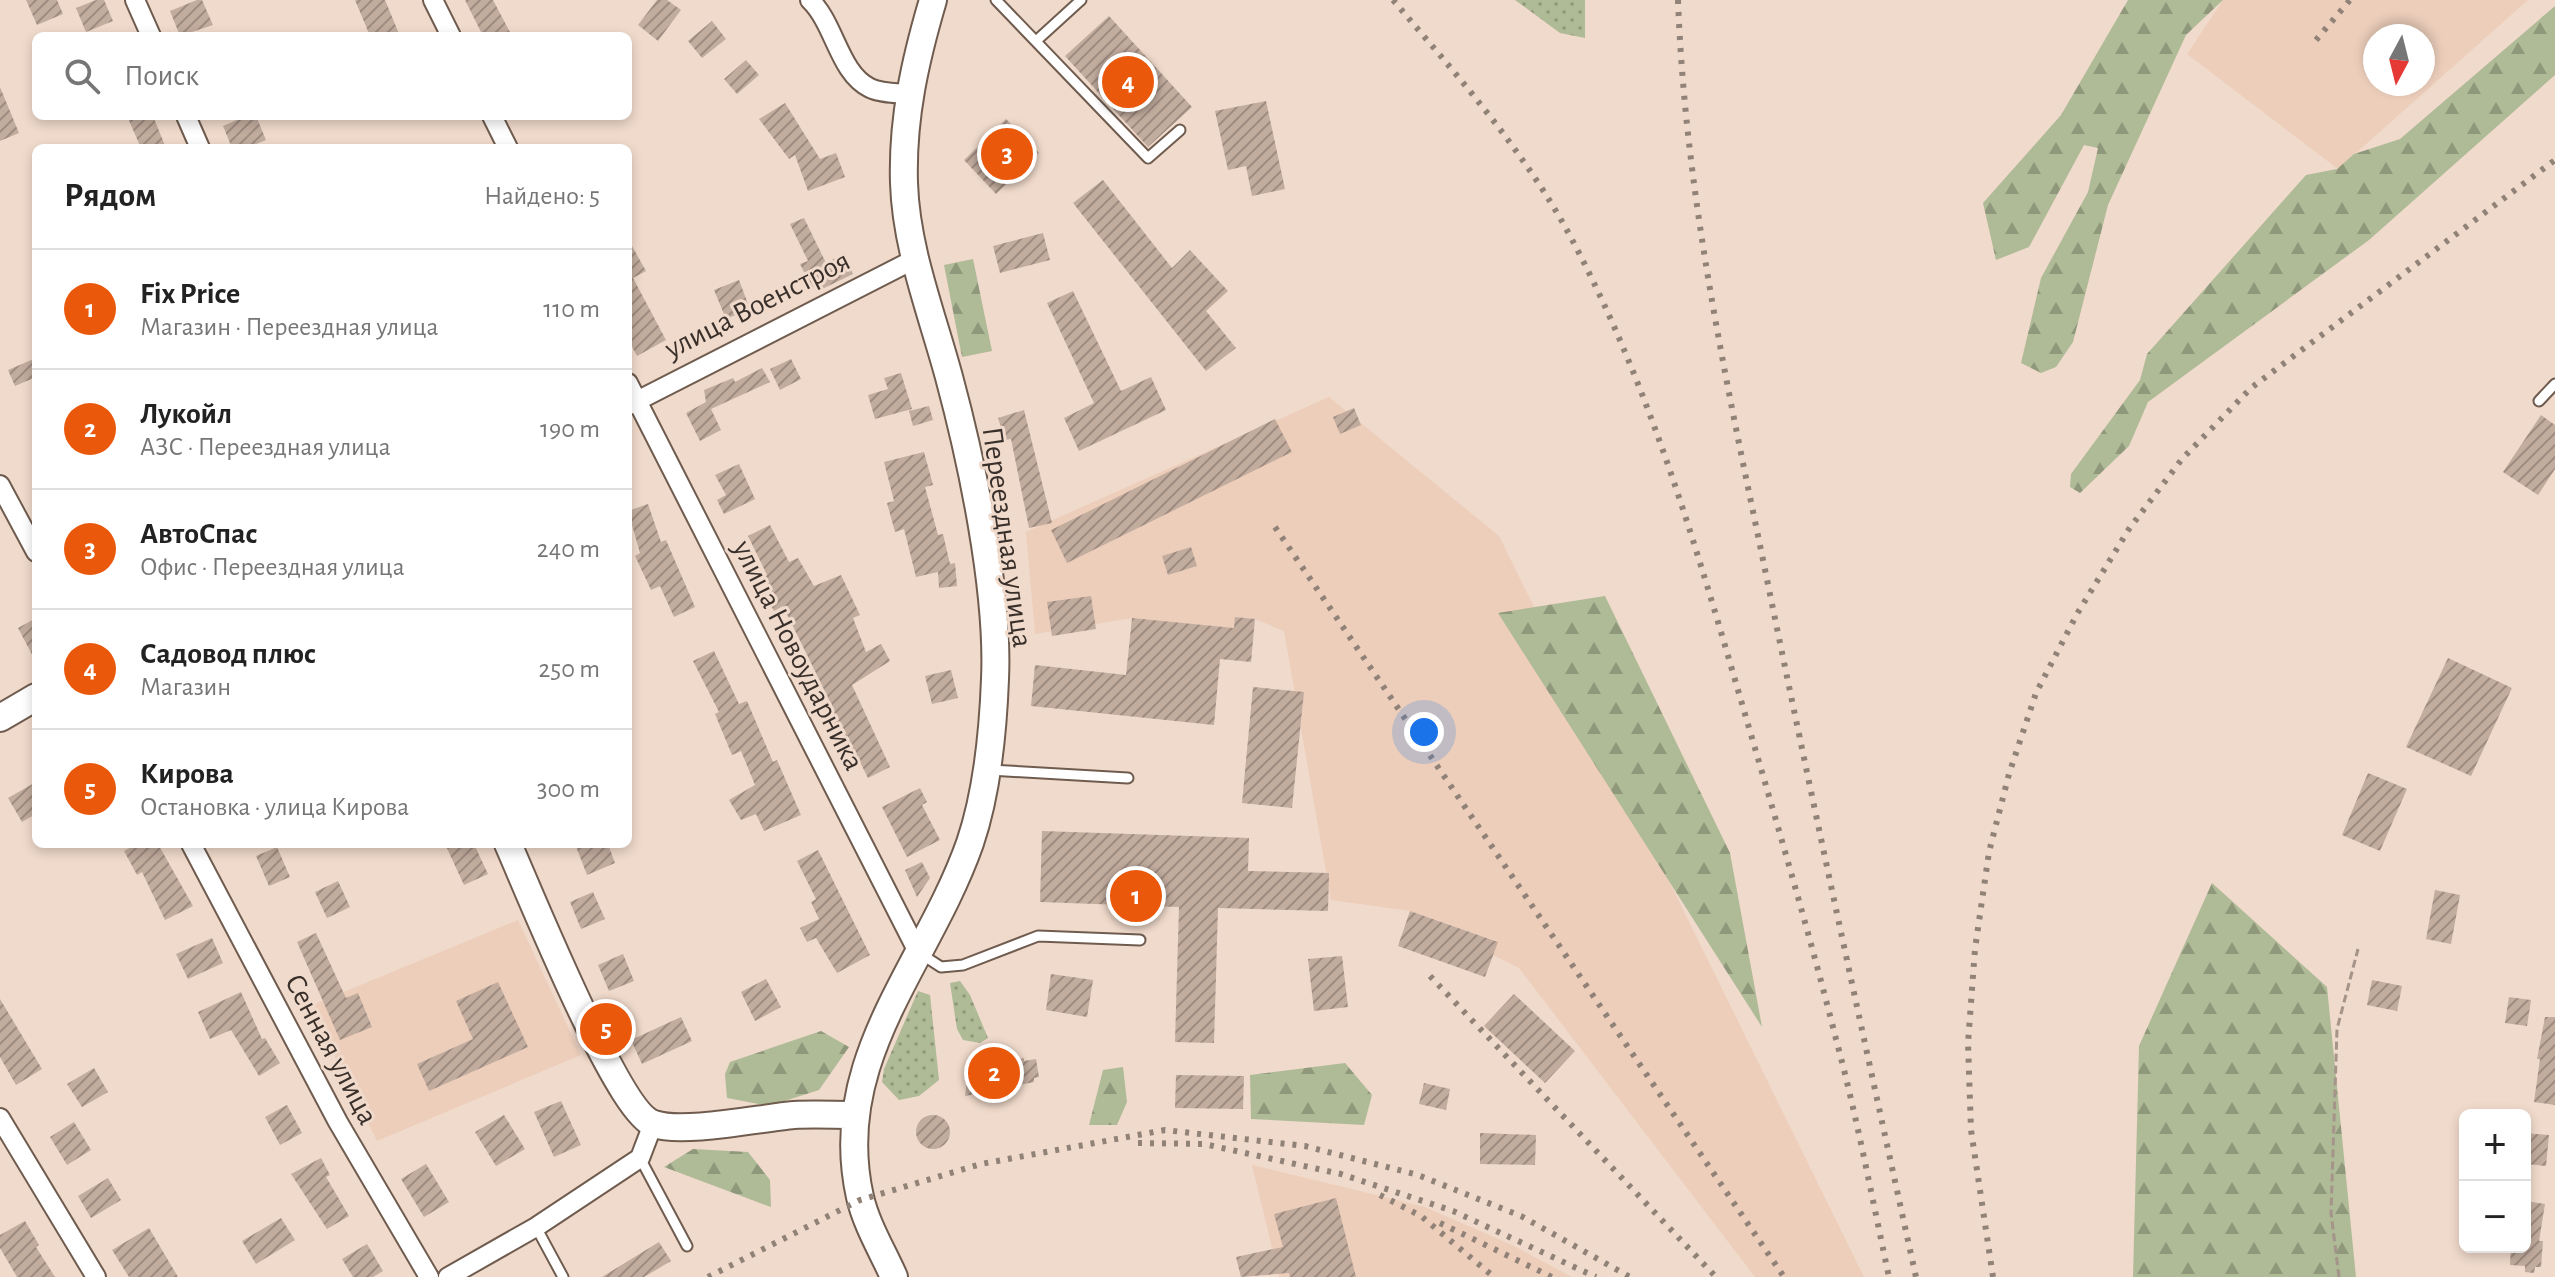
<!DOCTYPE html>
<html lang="ru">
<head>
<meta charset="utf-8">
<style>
  body { margin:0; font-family:"Alegreya Sans",sans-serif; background:#f2f2f2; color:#222 }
  .controls { position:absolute; right:24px; bottom:24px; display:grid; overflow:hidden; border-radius:12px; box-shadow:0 4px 12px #0003 }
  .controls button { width:72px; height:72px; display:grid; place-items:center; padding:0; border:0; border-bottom:2px solid #e0e0e0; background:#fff; color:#222; font:40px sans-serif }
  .compass { position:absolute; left:2363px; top:24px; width:72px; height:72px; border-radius:50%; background:#fff; box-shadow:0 4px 12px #0003; rotate:187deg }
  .you { position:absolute; left:1424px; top:732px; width:28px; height:28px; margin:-20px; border:6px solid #fff; border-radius:50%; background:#1a73e8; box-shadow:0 0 0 12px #1a73e833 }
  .badge { display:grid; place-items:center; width:52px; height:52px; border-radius:50%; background:#ea580c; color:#fff; font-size:26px; font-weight:700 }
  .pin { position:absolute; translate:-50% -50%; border:4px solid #fff; box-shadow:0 2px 8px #0006 }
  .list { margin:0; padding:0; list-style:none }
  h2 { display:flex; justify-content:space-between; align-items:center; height:104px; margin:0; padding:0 32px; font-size:34px }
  h2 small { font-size:26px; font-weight:400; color:#767676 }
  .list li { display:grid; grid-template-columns:52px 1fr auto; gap:24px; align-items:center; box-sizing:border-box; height:120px; padding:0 32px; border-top:2px solid #e0e0e0 }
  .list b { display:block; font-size:30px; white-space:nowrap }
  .list p { margin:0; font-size:26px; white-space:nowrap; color:#767676 }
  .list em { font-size:26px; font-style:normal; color:#767676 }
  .icon { flex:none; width:44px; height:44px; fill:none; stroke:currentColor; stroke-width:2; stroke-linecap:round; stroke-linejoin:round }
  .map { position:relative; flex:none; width:2555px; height:1277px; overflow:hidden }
  .search { position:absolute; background:#fff; box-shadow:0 4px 12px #0003; left:32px; top:32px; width:600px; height:88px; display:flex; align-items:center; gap:20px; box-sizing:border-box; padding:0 28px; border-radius:12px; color:#767676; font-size:30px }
  .panel { position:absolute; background:#fff; box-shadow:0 4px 12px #0003; left:32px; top:144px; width:600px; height:704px; border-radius:12px }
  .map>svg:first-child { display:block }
</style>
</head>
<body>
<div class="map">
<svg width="2555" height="1277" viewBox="0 0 2555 1277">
  <defs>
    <pattern id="grass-dots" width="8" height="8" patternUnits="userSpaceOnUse" patternTransform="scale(2)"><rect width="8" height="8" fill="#afba97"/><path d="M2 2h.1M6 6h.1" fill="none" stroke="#8f987b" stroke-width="1.8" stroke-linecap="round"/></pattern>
    <pattern id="forest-firs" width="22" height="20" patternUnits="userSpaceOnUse" patternTransform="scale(2)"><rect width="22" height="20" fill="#afba97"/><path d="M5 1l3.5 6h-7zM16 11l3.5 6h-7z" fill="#8f987b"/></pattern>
    <pattern id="building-hatch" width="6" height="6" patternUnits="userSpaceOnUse" patternTransform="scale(2)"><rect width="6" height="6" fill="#c2ac9e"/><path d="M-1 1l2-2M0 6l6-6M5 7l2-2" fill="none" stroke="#9f8c81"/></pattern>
  </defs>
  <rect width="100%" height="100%" fill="#f0dacb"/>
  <!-- built -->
  <path fill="#eccebb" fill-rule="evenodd" d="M2223 0H2528L2338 169 2187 54ZM2375 36H2423V84H2375Z
    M1329 397 1499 536 1864 1277H1755L1519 968 1493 955 1497 941 1410 911 1331 900 1284 631 1255 619 1236 617 1234 628 1132 618 1035 634 1026 532Z
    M518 920 581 1055 377 1141 310 1006Z
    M1252 1165 1425 1207 1512 1245 1572 1277H1279Z"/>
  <!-- grass -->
  <path fill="url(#grass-dots)" d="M1515 0H1585V38L1560 33Z
    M960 981 970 995 988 1038 980 1043 963 1040 957 1029 950 983Z
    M918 991 930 995 939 1080 919 1096 899 1100 882 1082 884 1069Z"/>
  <!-- forest -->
  <path fill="url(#forest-firs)" d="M2128 0H2223L2186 35 2108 205 2073 342 2056 367 2041 373 2021 363 2041 278 2088 192 2098 148 2084 145 2029 247 1996 260 1983 203 2061 115Z
    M2555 6V75L2369 240 2148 402 2129 446 2080 493 2070 487 2071 474 2140 380 2147 354 2306 175 2337 169 2354 154 2400 139Z
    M973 259 992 351 962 357 944 265Z
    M1605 596 1730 853 1762 1027 1498 613Z
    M2212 883 2327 987 2356 1277H2133L2139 1046Z
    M821 1031 849 1047 819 1090 769 1106 727 1098 725 1074 730 1062Z
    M1345 1063 1372 1095 1364 1125 1251 1119 1250 1075Z
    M1123 1067 1127 1102 1117 1125H1089L1103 1070Z
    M693 1149 748 1152 770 1180 771 1207 664 1167Z"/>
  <!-- building -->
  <path fill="url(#building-hatch)" d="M26 0H57L63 14 37 25Z
    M96 0H104L113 21 86 32 76 8Z
    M197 0H202L213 25 180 36 170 11Z
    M355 0H385L400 36H370Z
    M465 0H493L512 36H483Z
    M657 0H667L681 10 658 41 638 25Z
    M1109 16 1192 107 1148 147 1065 56Z
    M712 21 726 39 702 58 688 41Z
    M746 60 759 75 737 94 724 79Z
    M0 87 19 133 0 141Z
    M1266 101 1285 189 1252 196 1246 166 1228 170 1215 111Z
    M785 103 820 159 836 153 845 177 808 191 795 155 789 159 759 119Z
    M127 116H153L166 148H141Z
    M246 116H256L266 140 247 148H232L223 126Z
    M1006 119 1039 153 996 194 964 160Z
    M1103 180 1172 268 1190 250 1228 291 1206 311 1236 348 1206 371 1073 203Z
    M804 218 826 263 844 254 853 274 822 289 819 285 812 288 800 264 808 261 790 224Z
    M1043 233 1050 260 1000 273 993 246Z
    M628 239 646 271 633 278 666 340 637 356 628 339Z
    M739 280 750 309 726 319 714 290Z
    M1073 291 1121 391 1151 377 1166 410 1079 451 1064 418 1094 403 1047 303Z
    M36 358V377L15 386 8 370Z
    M791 359 801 379 780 390 770 369Z
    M762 368 770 382 711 409 721 430 700 441 686 413 706 402 704 390 733 378 735 382Z
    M901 373 912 409 875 419 868 395 888 389 884 378Z
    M929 406 933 420 913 426 909 411Z
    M1354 408 1361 425 1340 434 1333 417Z
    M1024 410 1052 523 1029 528 1011 439 1005 440 998 418Z
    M2541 415 2555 425V469L2538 495 2503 472Z
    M1275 419 1292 452 1067 563 1051 530Z
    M924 452 933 485 925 487 938 535 943 534 950 564 955 563 957 586 939 588 938 572 916 577 904 529 895 532 887 503 894 501 884 462Z
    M739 464 755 499 724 514 717 500 726 495 715 475Z
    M648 504 661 542 666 540 695 607 674 617 660 586 651 590 635 556 640 553 628 511Z
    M770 525 789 562 798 558 814 586 841 575 860 615 853 618 866 652 881 644 890 661 852 685 890 767 868 778 857 756 851 759 825 709 832 706 783 606 774 611 757 581 767 575 748 536Z
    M1191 547 1197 566 1168 575 1162 556Z
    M1091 596 1096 629 1052 636 1047 602Z
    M1235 617 1255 619 1251 662 1220 659 1214 725 1031 706 1035 665 1126 675 1132 618 1234 628Z
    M36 618V662L18 628Z
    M714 651 739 704 747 701 773 762 777 760 801 815 764 831 756 814 741 820 729 800 755 785 741 751 732 755 715 714 719 712 693 661Z
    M2448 658 2512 688 2471 776 2406 747Z
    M951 670 958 698 932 704 925 676Z
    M1253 687 1304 692 1292 808 1242 803Z
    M2368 773 2407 789 2380 851 2342 835Z
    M36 782V814L22 822 8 798Z
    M920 788 927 802 922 805 940 840 907 857 882 807Z
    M1042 831 1249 838 1248 871 1329 873 1328 911 1218 908 1214 1043 1175 1042 1179 907 1040 902Z
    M137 844H158L193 906 165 920 142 872 137 875 124 851Z
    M445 844H474L488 874 464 885Z
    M575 844H608L615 863 587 875Z
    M277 847 290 877 269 886 256 856Z
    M818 850 870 955 837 973 816 938 807 942 800 928 819 919 811 902 816 899 797 861Z
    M922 862 930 878 917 897 905 870Z
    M338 881 350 907 327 918 315 892Z
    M2435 890 2460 895 2451 944 2426 939Z
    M593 892 605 919 581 929 570 902Z
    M1410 911 1498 942 1485 977 1398 946Z
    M316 933 346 998 358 993 372 1027 340 1040 297 942Z
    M212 938 223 963 188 979 176 954Z
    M623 954 634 981 609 991 598 965Z
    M1342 956 1348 1007 1314 1011 1308 959Z
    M1051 974 1093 980 1087 1017 1046 1010Z
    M766 979 781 1007 755 1021 741 992Z
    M2372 980 2402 986 2397 1011 2367 1005Z
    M498 982 528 1047 429 1091 417 1064 473 1039 456 1001Z
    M241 992 262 1039 265 1038 280 1063 259 1076 231 1030 210 1039 198 1012Z
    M1514 994 1575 1051 1545 1083 1484 1026Z
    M2509 997 2531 1000 2527 1026 2505 1023Z
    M0 999 42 1069 16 1085 0 1057Z
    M681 1017 692 1041 642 1064 631 1040Z
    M2545 1017H2555V1105L2534 1102 2540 1059H2537Z
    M1024 1058V1061L1036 1059 1039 1077 1034 1078V1082L965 1096 969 1068Z
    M94 1068 108 1092 82 1107 67 1084Z
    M1176 1075 1244 1076 1243 1109 1175 1108Z
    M1424 1083 1450 1089 1446 1110 1419 1104Z
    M561 1101 581 1145 554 1157 534 1112Z
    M287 1105 302 1133 280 1145 265 1117Z
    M504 1115 525 1149 496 1166 475 1132Z
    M916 1132a17 17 0 1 1 34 0a17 17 0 1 1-34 0Z
    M74 1122 91 1150 67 1165 50 1137Z
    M1480 1133 1536 1135 1535 1165 1480 1164Z
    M2525 1133 2549 1135 2546 1166 2525 1164Z
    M321 1158 330 1175 326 1177 349 1216 327 1229 291 1174Z
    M426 1164 449 1202 424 1217 401 1179Z
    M108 1178 121 1200 91 1218 78 1196Z
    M1336 1198 1356 1277H1290L1289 1273 1241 1277 1236 1257 1283 1247 1274 1214Z
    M2525 1201 2545 1204 2539 1241H2543L2541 1267H2535L2534 1273 2525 1272V1266L2510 1265 2511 1247H2525Z
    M281 1218 295 1240 256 1264 242 1241Z
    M25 1221 39 1245 36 1247 55 1277H17L0 1248V1235Z
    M149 1228 178 1277H129L112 1250Z
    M659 1242 671 1261 644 1277H602Z
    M367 1244 383 1271 373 1277H353L342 1259Z"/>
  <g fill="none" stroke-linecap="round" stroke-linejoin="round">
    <defs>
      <path id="lane" d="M996 0 1148 158 1180 130
        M1036 41 1081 0
        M2539 401 2555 384
        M990 770 1128 778
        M921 954 941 967 963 965 1038 936 1140 940
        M640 1158 687 1246
        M536 1227 563 1277"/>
      <path id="street" d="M135 0 151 36
        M433 0 451 36
        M810 0C835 24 839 73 870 88 880 93 895 93 907 94
        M186 116 200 148
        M492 116 508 148
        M628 383 919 954
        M629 405 915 259
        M0 485 36 552
        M191 844 338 1122 429 1277
        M0 1118 96 1277
        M448 1277 536 1227 640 1158 653 1124"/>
      <path id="secondary" d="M0 718 36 697
        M508 844C528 889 618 1113 654 1124 683 1134 760 1118 794 1115 814 1114 835 1115 855 1115
        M894 1277C883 1252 866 1224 860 1197 829 1059 927 965 970 843 987 793 993 732 995 679 999 591 972 462 949 377 932 314 906 249 904 183 902 119 915 61 933 0"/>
    </defs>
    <!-- lane casing -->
    <use href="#lane" stroke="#6f5c4f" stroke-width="13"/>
    <!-- street casing -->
    <use href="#street" stroke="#6f5c4f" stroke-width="22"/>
    <!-- secondary casing -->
    <use href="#secondary" stroke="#6f5c4f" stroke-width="30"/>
    <!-- path -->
    <path stroke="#a49489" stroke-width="3" stroke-dasharray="8 4" stroke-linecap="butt" d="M2339 1277 2331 1213 2337 1029 2358 949"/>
    <!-- lane -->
    <use href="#lane" stroke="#fff" stroke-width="9"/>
    <!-- street -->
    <use href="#street" stroke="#fff" stroke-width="18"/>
    <!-- secondary -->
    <use href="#secondary" stroke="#fff" stroke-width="26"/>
    <!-- rail -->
    <path stroke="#918278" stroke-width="6" stroke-dasharray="4 8" stroke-linecap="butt" d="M1393 0C1455 73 1523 149 1569 234 1647 379 1694 539 1740 697 1773 810 1807 924 1836 1039 1857 1117 1872 1198 1889 1277
      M1678 0C1685 188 1724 372 1762 555 1811 796 1863 1036 1916 1277
      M2316 40 2350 0
      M1275 527 1784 1277
      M1430 976 1716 1277
      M1138 1143 1204 1144 1341 1174 1453 1211 1596 1277
      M1380 1195 1421 1216 1494 1277
      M1440 1223 1552 1277
      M708 1277 860 1200 981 1164 1165 1130 1305 1146 1418 1175 1521 1216 1630 1277
      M1993 1277 1971 1130 1968 1043 1975 949 1989 852 2009 774 2036 693 2077 614 2129 529 2182 459 2251 388 2555 160"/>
  </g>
  <g text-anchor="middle" stroke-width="6" stroke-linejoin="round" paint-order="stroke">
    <!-- street labels -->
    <g font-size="30" fill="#39302b" stroke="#f0dacb">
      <text transform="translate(757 304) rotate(-27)" y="10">улица Военстроя</text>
      <text transform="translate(1008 537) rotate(82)" y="10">Переездная улица</text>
      <text transform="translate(799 655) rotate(63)" y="10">улица Новоударника</text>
      <text transform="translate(332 1049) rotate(62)" y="10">Сенная улица</text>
    </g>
  </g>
</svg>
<div class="controls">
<button>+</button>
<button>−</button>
</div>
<svg class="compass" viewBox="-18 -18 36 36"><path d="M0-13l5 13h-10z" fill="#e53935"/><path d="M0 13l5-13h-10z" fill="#767676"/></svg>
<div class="you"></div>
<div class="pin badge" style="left:1136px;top:896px">1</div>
<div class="pin badge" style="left:994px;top:1073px">2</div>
<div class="pin badge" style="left:1007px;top:154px">3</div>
<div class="pin badge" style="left:1128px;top:82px">4</div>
<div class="pin badge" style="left:606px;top:1029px">5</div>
<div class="search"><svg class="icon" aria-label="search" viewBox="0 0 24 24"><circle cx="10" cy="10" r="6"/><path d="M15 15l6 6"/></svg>Поиск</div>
<section class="panel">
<h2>Рядом<small>Найдено: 5</small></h2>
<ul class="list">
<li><span class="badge">1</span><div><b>Fix Price</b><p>Магазин · Переездная улица</p></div><em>110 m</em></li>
<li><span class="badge">2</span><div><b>Лукойл</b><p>АЗС · Переездная улица</p></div><em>190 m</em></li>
<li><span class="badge">3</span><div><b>АвтоСпас</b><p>Офис · Переездная улица</p></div><em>240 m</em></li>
<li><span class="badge">4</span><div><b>Садовод плюс</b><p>Магазин</p></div><em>250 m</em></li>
<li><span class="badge">5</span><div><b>Кирова</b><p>Остановка · улица Кирова</p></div><em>300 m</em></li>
</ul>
</section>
</div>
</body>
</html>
